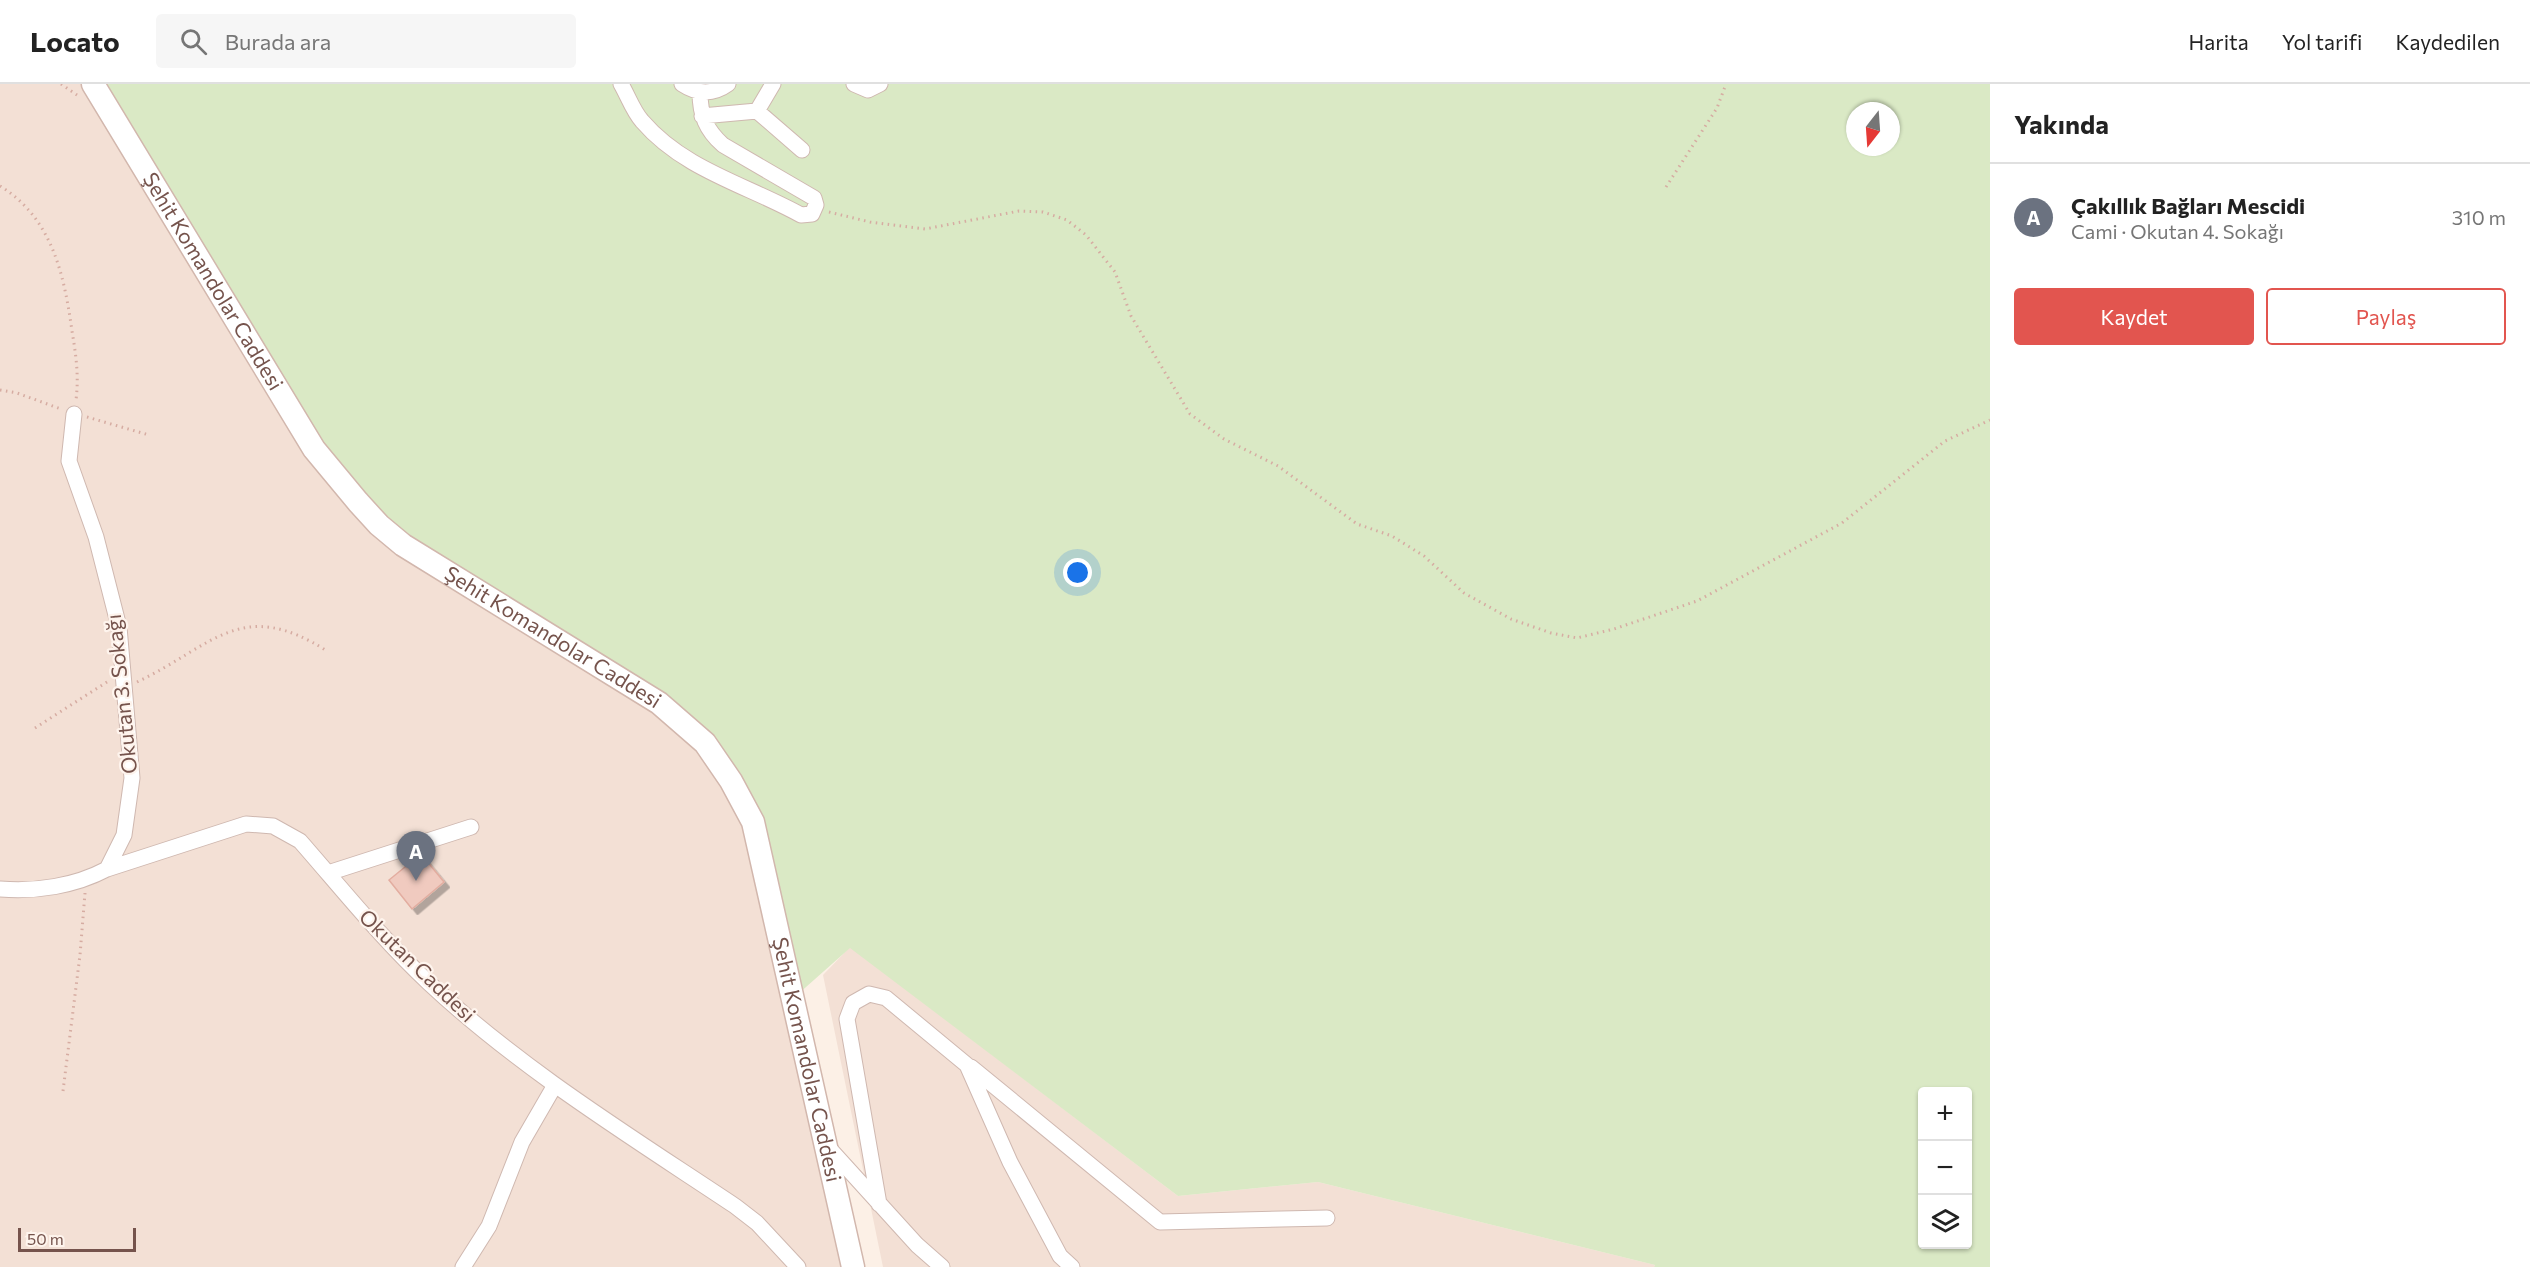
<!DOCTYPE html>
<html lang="tr">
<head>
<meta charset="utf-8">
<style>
  body { margin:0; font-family:Commissioner,sans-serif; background:#f6f6f6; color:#222 }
  .controls { position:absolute; right:18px; bottom:18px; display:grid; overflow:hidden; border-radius:6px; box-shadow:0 2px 4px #0004 }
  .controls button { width:54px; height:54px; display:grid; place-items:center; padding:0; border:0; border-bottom:2px solid #e0e0e0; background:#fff; color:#222; font:30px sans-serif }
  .compass { position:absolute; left:1846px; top:18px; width:54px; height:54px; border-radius:50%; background:#fff; box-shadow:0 2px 4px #0004; rotate:197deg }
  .scale { position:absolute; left:18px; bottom:15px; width:118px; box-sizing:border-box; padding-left:6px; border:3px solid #75534c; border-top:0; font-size:16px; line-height:21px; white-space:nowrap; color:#75534c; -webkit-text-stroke:4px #fef4ed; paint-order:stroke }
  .you { position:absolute; left:1078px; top:489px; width:21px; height:21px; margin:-15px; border:4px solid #fff; border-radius:50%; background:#1a73e8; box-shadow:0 0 0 9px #1a73e833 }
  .badge { display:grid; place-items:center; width:39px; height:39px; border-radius:50%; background:#e2554f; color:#fff; font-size:20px; font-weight:700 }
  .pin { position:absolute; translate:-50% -50px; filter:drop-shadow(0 2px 3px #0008) }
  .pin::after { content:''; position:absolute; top:32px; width:21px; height:18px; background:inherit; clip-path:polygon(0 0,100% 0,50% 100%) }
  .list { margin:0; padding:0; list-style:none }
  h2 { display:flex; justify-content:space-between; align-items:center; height:78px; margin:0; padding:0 24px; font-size:26px }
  h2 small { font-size:20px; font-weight:400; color:#767676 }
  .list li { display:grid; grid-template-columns:39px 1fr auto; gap:18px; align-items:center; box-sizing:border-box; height:108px; padding:0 24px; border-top:2px solid #e0e0e0 }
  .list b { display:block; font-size:22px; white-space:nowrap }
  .list p { margin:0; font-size:20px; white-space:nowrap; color:#767676 }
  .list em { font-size:20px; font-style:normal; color:#767676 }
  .actions { display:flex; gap:12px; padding:18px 24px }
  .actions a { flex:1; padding:14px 0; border:2px solid #e2554f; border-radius:6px; text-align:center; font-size:21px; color:#e2554f }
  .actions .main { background:#e2554f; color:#fff }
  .icon { flex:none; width:33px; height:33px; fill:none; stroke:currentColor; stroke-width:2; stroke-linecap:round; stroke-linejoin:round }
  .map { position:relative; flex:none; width:1990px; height:1183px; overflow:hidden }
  header { display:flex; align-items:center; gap:36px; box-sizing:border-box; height:84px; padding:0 30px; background:#fff; border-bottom:2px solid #e0e0e0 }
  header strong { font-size:28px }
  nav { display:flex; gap:33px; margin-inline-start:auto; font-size:21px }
  .search { width:420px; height:54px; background:#f6f6f6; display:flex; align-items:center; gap:15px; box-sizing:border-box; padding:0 21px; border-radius:6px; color:#767676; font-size:22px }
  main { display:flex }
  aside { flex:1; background:#fff }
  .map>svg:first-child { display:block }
</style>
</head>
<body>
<header>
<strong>Locato</strong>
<div class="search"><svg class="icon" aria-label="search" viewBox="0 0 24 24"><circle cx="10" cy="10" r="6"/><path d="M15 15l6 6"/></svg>Burada ara</div>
<nav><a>Harita</a><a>Yol tarifi</a><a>Kaydedilen</a></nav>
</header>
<main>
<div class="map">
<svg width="1990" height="1183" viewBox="0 0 1990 1183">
  <defs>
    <filter id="shadow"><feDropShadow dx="5.5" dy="5.5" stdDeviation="0" flood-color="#0004"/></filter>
  </defs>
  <rect width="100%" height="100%" fill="#fcf0e6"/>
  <!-- residential -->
  <path fill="#f3e0d5" d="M0 0H92L648 614 734 701 858 1183H0Z
    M850 863 1178 1112 1318 1098 1655 1181 1654 1183H883L823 891Z"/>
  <!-- green -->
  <path fill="#dae9c5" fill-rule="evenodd" d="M92 0H1990V1183H1654L1655 1181 1318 1098 1178 1112 850 864 797 911 759 745 703 662 363 425ZM1855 27H1891V63H1855ZM1922 1008H1968V1160H1922Z"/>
  <!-- building -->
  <path fill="#f0cabf" stroke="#e3ada0" stroke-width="1.5" filter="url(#shadow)" d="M421 770 444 798 412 825 389 796Z"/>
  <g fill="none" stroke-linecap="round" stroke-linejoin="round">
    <defs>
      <path id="minor" d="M621 0C628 12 633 27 642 37 684 86 747 101 801 131L812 130 816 121 814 114 723 61C706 46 700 31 700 8
        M682 0C697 10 713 11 728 0
        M854 0 868 6 880 0
        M757 27 802 66
        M702 32 757 27 773 0
        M74 330 69 377 96 453 119 543 132 694 124 751 107 785
        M328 789 471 743
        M0 805C36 808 75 802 107 785L246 740 273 742 300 757C342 805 382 855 429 899 521 985 630 1052 735 1122L757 1139 798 1183
        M971 983 1160 1138 1327 1134
        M828 1063 917 1161 942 1183
        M879 1120 847 935 853 919 869 910 886 914 967 981 1010 1078 1060 1172 1072 1183
        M463 1183 489 1142 522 1058 555 1001"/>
      <g id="secondary">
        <path id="s1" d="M93 0 314 365 358 418 379 441 403 461 659 619 705 659 731 697 753 738 853 1183"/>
      </g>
    </defs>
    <!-- minor casing -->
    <use href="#minor" stroke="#cfb8b0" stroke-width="17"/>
    <!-- secondary casing -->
    <use href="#secondary" stroke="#d2b7ad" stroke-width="25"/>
    <!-- path -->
    <path stroke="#d6aca2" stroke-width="3" stroke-dasharray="1.5 4.5" stroke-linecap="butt" d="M61 0 77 11
      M0 102C52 134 64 190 72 247 76 271 79 292 76 316
      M1666 103 1717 24 1726 0
      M829 128 870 138 925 145 1019 127 1043 128 1067 136 1086 151 1115 188 1131 232 1190 330 1224 355 1278 382 1357 440 1392 452 1424 472 1464 509 1511 535 1551 549 1577 554 1614 545 1697 517 1842 439 1945 357 1990 336
      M0 306 17 309 61 325
      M87 333 149 351
      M137 598C213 562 241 512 327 567
      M35 644 110 596
      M63 1007 80 871 85 809"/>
    <!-- minor -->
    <use href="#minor" stroke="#fff" stroke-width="15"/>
    <!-- secondary -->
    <use href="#secondary" stroke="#fff" stroke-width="22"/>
  </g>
  <g text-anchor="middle" stroke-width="4.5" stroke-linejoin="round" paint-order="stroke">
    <!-- street labels -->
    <g font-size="21" fill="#75534c" stroke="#fef4ed">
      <text dy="7" stroke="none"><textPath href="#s1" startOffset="231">Şehit Komandolar Caddesi</textPath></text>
      <text dy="7" stroke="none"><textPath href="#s1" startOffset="734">Şehit Komandolar Caddesi</textPath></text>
      <text transform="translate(122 610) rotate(-96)" y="7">Okutan 3. Sokağı</text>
      <text transform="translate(417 882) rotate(44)" y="7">Okutan Caddesi</text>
      <text dy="7" stroke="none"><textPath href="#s1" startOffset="1256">Şehit Komandolar Caddesi</textPath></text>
    </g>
  </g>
</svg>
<div class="controls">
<button>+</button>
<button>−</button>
<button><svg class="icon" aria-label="layers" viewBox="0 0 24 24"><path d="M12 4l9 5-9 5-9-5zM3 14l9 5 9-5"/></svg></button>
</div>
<svg class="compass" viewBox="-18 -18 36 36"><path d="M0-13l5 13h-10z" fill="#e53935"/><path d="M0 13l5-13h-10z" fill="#767676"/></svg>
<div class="scale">50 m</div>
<div class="you"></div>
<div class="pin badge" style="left:416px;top:797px;background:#6b7280">A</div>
</div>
<aside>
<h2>Yakında<small></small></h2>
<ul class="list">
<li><span class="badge" style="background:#6b7280">A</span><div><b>Çakıllık Bağları Mescidi</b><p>Cami · Okutan 4. Sokağı</p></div><em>310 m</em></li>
</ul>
<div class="actions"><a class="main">Kaydet</a><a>Paylaş</a></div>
</aside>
</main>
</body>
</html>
